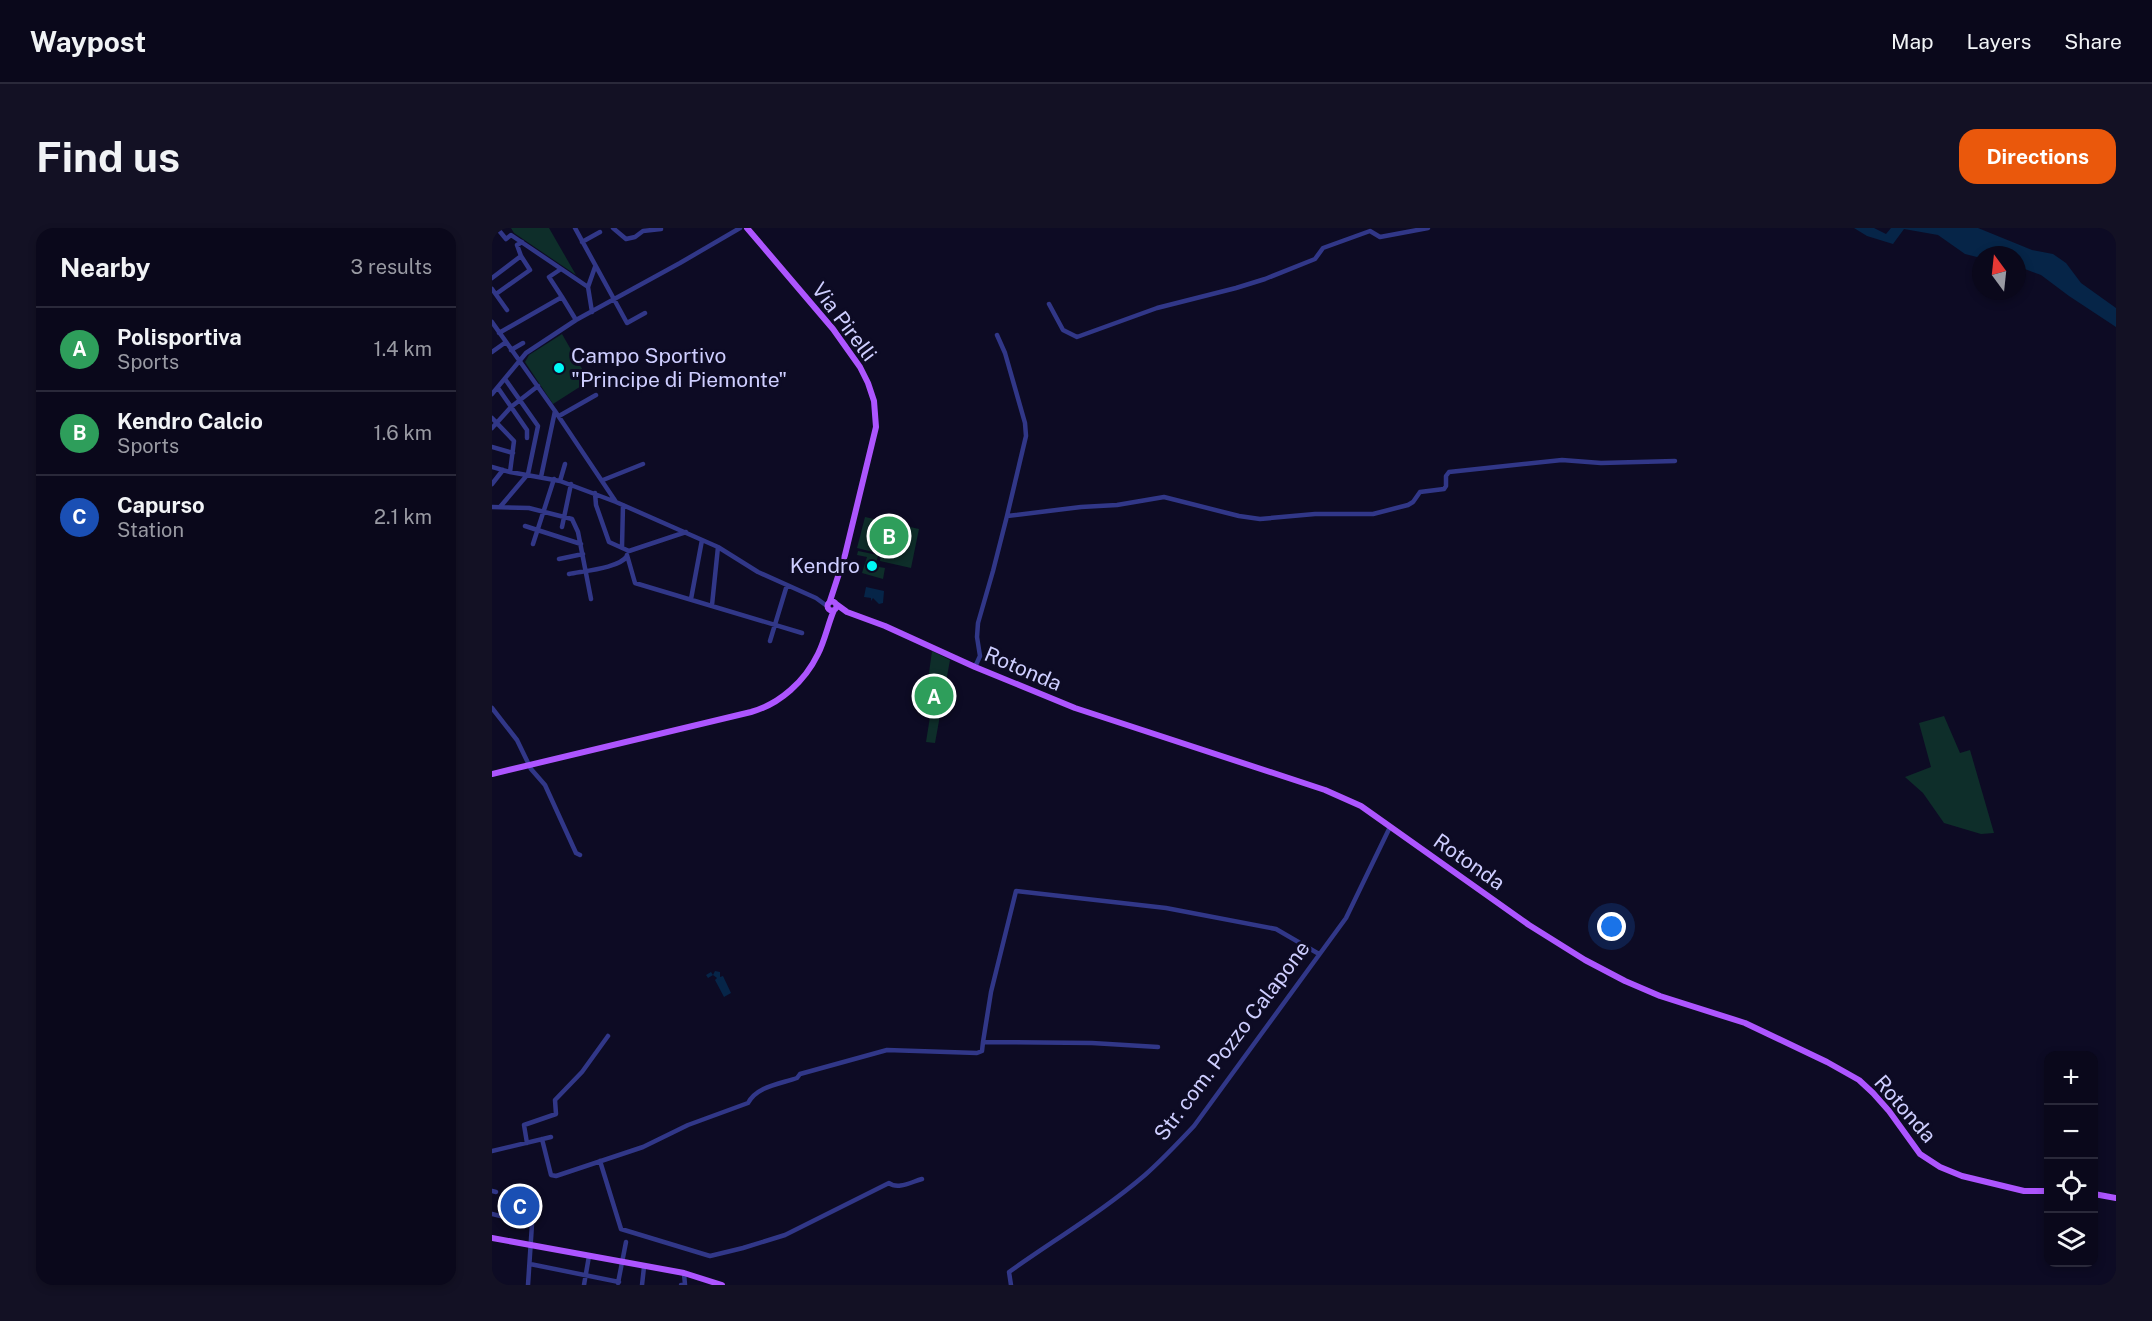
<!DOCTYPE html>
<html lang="en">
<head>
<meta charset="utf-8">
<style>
  body { margin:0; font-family:"Public Sans",sans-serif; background:#131124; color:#f1f3f6 }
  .controls { position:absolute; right:18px; bottom:18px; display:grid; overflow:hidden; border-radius:12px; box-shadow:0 3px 9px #0003 }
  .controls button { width:54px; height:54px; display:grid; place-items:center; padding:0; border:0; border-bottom:2px solid #2a293a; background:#0a081b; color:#f1f3f6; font:30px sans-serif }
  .compass { position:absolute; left:1480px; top:18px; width:54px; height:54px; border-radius:50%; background:#0a081b; box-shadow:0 3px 9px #0003; rotate:345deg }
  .you { position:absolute; left:1120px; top:699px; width:21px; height:21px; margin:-15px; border:4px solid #fff; border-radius:50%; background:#1a73e8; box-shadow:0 0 0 9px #1a73e833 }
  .badge { display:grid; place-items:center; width:39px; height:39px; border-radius:50%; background:#ea580c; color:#fff; font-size:20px; font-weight:700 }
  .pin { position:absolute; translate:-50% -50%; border:3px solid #fff; box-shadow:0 2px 6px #0006 }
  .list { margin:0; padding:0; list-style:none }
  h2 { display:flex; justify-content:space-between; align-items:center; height:78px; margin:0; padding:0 24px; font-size:26px }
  h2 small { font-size:20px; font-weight:400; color:#999aa3 }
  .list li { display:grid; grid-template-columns:39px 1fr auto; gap:18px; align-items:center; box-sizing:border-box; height:84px; padding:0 24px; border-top:2px solid #2a293a }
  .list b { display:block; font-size:22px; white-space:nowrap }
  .list p { margin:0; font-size:20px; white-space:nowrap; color:#999aa3 }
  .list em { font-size:20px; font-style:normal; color:#999aa3 }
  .icon { flex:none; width:33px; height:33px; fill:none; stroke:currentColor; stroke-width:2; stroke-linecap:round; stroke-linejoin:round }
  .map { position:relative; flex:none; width:1624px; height:1057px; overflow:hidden; border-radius:18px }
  header { display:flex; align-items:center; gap:36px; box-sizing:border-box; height:84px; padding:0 30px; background:#0a081b; border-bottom:2px solid #2a293a }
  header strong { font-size:28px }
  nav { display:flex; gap:33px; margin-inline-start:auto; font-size:21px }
  .intro { display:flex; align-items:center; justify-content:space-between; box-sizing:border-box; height:144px; padding:0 36px }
  h1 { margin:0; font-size:42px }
  .button { padding:15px 27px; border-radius:18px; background:#ea580c; color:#fff; font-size:21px; font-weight:700 }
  main { display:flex; gap:36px; padding:0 36px }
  aside { flex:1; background:#0a081b; border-radius:18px; box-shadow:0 3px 9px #0003 }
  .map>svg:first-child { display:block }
</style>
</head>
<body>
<header>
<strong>Waypost</strong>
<nav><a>Map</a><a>Layers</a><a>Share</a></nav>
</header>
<div class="intro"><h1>Find us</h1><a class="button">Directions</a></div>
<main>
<aside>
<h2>Nearby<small>3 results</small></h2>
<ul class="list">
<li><span class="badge" style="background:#2e9e5b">A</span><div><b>Polisportiva</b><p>Sports</p></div><em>1.4 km</em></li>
<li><span class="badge" style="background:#2e9e5b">B</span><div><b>Kendro Calcio</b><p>Sports</p></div><em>1.6 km</em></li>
<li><span class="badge" style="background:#1a4fb4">C</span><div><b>Capurso</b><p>Station</p></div><em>2.1 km</em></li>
</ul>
</aside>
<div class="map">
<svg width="1624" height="1057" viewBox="0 0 1624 1057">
  <rect width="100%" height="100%" fill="#0d0b24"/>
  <!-- green -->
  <path fill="#0e2e2a" d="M19 0H57L84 47 22 5Z
    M70 106 97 153 61 176 33 134 37 127Z
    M373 289 427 301 419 340 388 333 389 326 365 320Z
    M366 323 386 327 384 336H387V339L393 340 391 351 370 345 375 329 365 327Z
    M440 423 458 432 443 515 434 514 440 476 433 474Z
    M1452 488 1468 525 1478 522 1502 605 1489 606 1452 595 1431 565 1413 549 1439 539 1427 495Z"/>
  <!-- water -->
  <path fill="#062548" d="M1362 0H1382L1394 6 1399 0H1486L1540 22 1561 26 1574 35 1589 55 1624 80V99L1577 68 1549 47 1525 38V27H1489V30L1473 26 1446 7 1412 1 1401 16 1375 8Z
    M374 359 392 363 391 375 387 376 381 370 379 373V370L372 369Z
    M223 743 228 744V749L231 748 239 765 232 769 223 752 225 750 221 747 216 750 214 747 219 744 221 747Z"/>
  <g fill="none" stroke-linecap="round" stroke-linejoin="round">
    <!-- minor -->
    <path stroke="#313788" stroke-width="4.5" d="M5 0 14 11 19 7 96 59 100 84
      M83 0 135 95 153 85
      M121 0 134 11 143 9 151 3 169 1
      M90 14 108 4
      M0 50 29 28 25 17 30 14
      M96 59 103 39
      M0 61 15 82
      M4 66 38 42 29 28
      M70 69 84 92
      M557 76 571 102 585 109 665 80 744 60 773 51 823 31 831 20 878 3 888 9 936 0
      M0 94 63 183 124 274
      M7 105 70 69 57 49 69 41
      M505 107 513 125 533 195 534 208 515 288
      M19 122 31 115
      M0 124 14 114
      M6 160 35 202V210
      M0 166 34 125 84 92 188 35 248 0
      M67 188 104 167
      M0 190 22 213 18 244
      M0 200 19 179 46 158
      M0 219 21 225
      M0 239 18 244 68 253 124 274 226 319 266 344 324 370 335 378
      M49 249 63 183
      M111 252 151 236
      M68 253 73 236
      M0 256 11 242
      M103 265 104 277 117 314 137 323
      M0 279 37 280 80 291 86 304 99 371
      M8 279 36 246 46 198 13 151
      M33 298 89 316
      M70 299 79 256
      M41 316 62 251
      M130 319 131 277
      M137 323 194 304
      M135 327 143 355 310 405
      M67 331 91 326
      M77 346C91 343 128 340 135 328
      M199 371 210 312
      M220 377 226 319
      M278 413 295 357
      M483 439 488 428 485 409 486 395 501 343 515 288 589 279 625 277 672 269 747 288 768 291 823 286H881L916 277 921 274 928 264 952 261 954 258V248L957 244 1070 232 1109 235 1183 233
      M0 480 25 512 39 541 53 557 84 625 88 627
      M491 814 499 764 524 663 674 680 784 701 827 726
      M50 911 59 947 64 948 151 919 196 897 256 875C265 858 288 856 305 850L308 846 395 822 485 825 490 823 491 814 600 815 666 819
      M35 915 32 897 64 886 63 872 90 844 116 808
      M0 923 59 909
      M108 933 129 1001 218 1028 251 1020 293 1007 397 955C406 962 419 954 430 951
      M0 963 4 964
      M0 986 40 996 36 1057
      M38 1036 127 1054
      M126 1055 134 1014
      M92 1057 97 1028
      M150 1057 152 1039
      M189 1057H193L192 1045
      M519 1057 517 1044C562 1012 611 983 653 947 670 932 686 915 702 898L854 690 898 599"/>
    <!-- major -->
    <path stroke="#ad55ff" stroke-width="6" d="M255 0 341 101 368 139 376 155 382 173 384 199 353 327 338 373
      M335.5 378a4.5 4.5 0 1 1 9 0a4.5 4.5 0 1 1-9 0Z
      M344 376 355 384 393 398 483 439 583 480 833 562 869 578 1037 697 1093 732 1133 753 1168 768 1253 795 1335 834 1367 852 1381 865 1397 883 1428 926 1448 939 1470 948 1532 963H1556
      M0 546 259 484C288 476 313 453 326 426 333 412 336 396 342 382
      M1602 966 1624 970
      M0 1010 192 1045 230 1057"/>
  </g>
  <!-- markers -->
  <g fill="#00f9f7" stroke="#0d0b24" stroke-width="2">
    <circle cx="67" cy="140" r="6"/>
    <circle cx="380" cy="338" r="6"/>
  </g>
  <g text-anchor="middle" stroke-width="6" stroke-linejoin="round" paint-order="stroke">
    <!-- street labels -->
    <g font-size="21" fill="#ceceff" stroke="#0d0b24">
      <text transform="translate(352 94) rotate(53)" y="7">Via Pirelli</text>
      <text transform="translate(531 441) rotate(23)" y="7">Rotonda</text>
      <text transform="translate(977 634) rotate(35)" y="7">Rotonda</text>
      <text transform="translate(740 813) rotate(-53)" y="7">Str. com. Pozzo Calapone</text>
      <text transform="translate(1413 881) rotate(49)" y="7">Rotonda</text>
    </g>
    <!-- poi labels -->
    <g font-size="21" fill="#ceceff" stroke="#0d0b24" text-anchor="start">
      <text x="79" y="135">Campo Sportivo<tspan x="79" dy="24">"Principe di Piemonte"</tspan></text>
      <text x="368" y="345" text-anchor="end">Kendro</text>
    </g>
  </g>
</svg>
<div class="controls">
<button>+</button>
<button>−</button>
<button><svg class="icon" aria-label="locate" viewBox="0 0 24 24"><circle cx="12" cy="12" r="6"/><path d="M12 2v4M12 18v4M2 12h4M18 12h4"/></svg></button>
<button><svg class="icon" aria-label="layers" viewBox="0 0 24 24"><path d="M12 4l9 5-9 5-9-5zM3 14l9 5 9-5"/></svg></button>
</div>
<svg class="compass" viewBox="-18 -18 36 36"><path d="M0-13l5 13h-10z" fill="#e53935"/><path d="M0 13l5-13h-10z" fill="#999aa3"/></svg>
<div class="you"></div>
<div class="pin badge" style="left:442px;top:468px;background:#2e9e5b">A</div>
<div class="pin badge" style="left:397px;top:308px;background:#2e9e5b">B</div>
<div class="pin badge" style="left:28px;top:978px;background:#1a4fb4">C</div>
</div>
</main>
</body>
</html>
